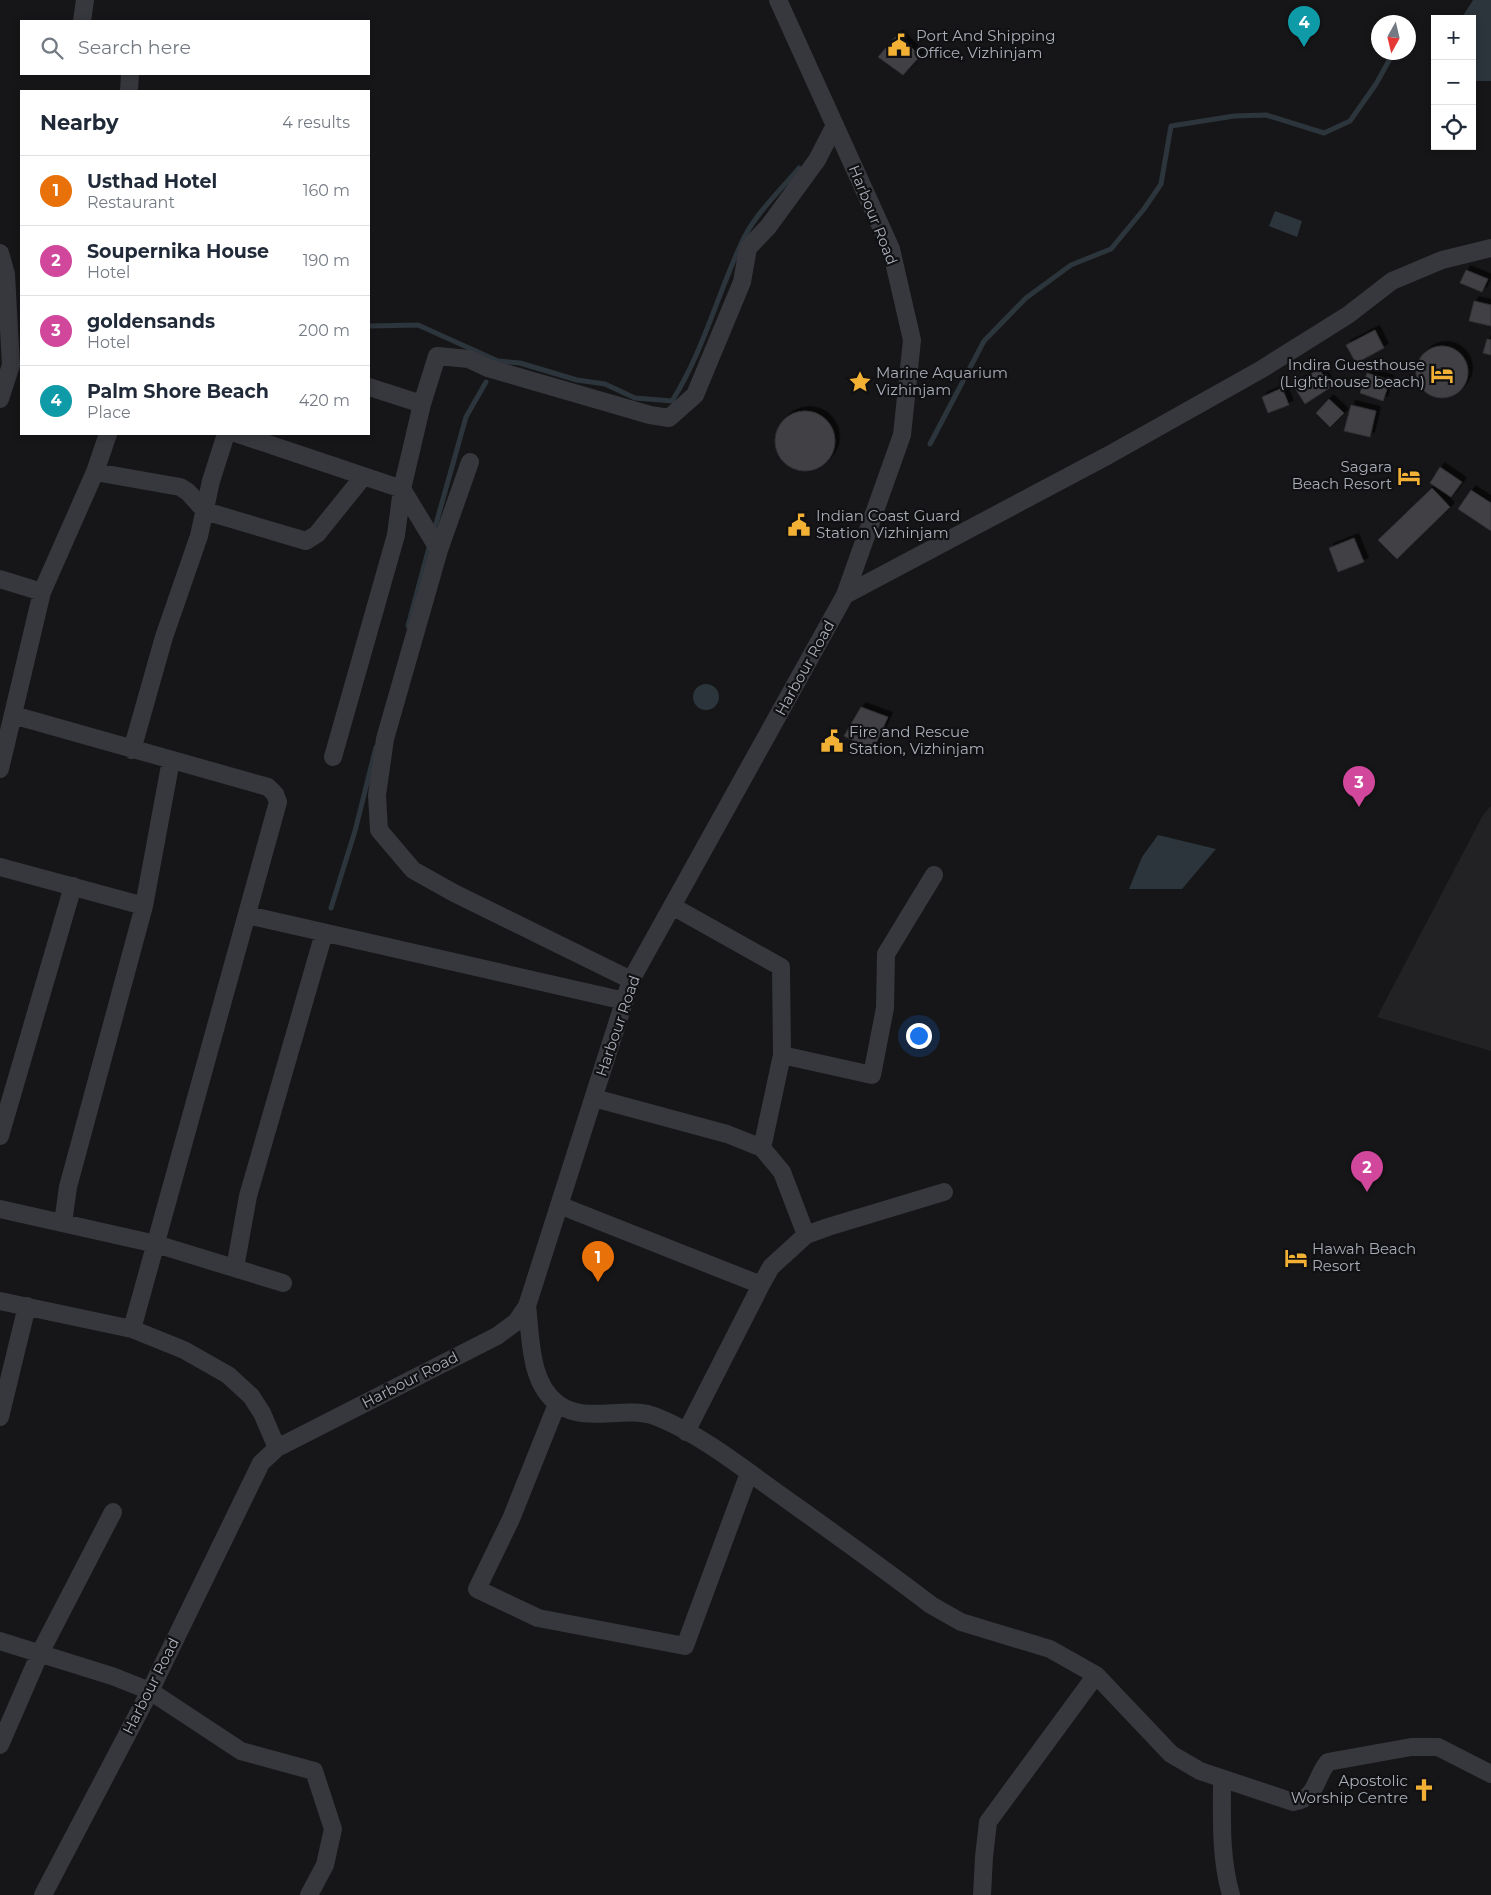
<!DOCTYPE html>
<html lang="en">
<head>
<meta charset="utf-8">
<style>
  body { margin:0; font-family:Montserrat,sans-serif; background:#f6f6f7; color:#1f2937 }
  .controls { position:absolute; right:15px; top:15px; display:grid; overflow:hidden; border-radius:0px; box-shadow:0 2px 8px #0003 }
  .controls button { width:45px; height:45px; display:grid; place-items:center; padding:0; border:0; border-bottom:1px solid #e0e1e3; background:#fff; color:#1f2937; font:25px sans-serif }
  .compass { position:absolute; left:1371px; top:15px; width:45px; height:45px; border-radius:50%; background:#fff; box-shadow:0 2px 8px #0003; rotate:188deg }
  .you { position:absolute; left:918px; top:1035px; width:18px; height:18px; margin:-12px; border:4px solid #fff; border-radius:50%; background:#1a73e8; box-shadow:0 0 0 8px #1a73e833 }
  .badge { display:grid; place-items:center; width:32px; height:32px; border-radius:50%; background:#7c3aed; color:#fff; font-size:16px; font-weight:700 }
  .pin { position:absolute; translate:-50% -41px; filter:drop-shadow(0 1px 2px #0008) }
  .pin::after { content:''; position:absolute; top:26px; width:18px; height:15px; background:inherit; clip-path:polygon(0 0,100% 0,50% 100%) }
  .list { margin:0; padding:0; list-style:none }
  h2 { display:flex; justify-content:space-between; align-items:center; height:65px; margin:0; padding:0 20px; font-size:21px }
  h2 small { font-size:16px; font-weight:400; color:#747a83 }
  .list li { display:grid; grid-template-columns:32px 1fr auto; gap:15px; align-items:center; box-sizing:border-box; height:70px; padding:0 20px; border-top:1px solid #e0e1e3 }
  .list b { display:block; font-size:19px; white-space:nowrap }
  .list p { margin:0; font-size:16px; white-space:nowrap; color:#747a83 }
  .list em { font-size:16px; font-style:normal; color:#747a83 }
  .icon { flex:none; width:28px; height:28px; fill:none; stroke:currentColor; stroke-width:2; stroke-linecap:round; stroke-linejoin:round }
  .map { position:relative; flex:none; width:1491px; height:1895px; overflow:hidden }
  .search { position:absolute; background:#fff; box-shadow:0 2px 8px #0003; left:20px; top:20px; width:350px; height:55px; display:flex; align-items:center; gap:12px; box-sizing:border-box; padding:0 18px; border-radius:0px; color:#747a83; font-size:19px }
  .panel { position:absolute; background:#fff; box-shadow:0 2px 8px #0003; left:20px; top:90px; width:350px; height:345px; border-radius:0px }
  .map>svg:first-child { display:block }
</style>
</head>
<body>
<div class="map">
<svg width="1491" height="1895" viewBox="0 0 1491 1895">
  <defs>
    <filter id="shadow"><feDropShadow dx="4.5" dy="-4.5" stdDeviation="0" flood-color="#0009"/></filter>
  </defs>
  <rect width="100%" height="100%" fill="#161618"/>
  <!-- built -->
  <path fill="#222225" d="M1491 806V1051L1377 1017 1483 815Z"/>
  <!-- water -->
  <path fill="#2c353c" d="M1473 0H1491V81H1472V19H1461Z
    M1275 211 1302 221 1297 237 1269 226Z
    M693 697a13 13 0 1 1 26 0a13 13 0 1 1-26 0Z
    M1158 835 1216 849 1182 889H1129L1142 857Z"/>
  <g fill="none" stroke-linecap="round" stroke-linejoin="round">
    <!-- stream -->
    <path stroke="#2c353c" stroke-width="5" d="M369 326 418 325 498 361 520 363 577 380 605 384 635 398 672 401C703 352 717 296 741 244 753 216 779 192 799 168
      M930 444 984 341 1026 298 1071 265 1111 249 1144 209 1161 184 1171 126 1234 116 1266 115 1324 133 1350 121 1376 84 1392 55
      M434 531 466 417 486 382
      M408 626 430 544
      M331 908 355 831 376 747"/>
  </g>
  <!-- building -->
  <path fill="#404145" stroke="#303034" filter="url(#shadow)" d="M898 34 920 56 903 75 878 57Z
    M1466 270 1488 279 1482 292 1460 283Z
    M1474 301 1491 305V326L1469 321Z
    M1375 330 1384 348 1356 363 1346 345Z
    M1487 339 1491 340V355L1483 353Z
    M1416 372a26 26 0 1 1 52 0a26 26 0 1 1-52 0Z
    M1319 369 1331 387 1305 404 1293 385Z
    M1367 373 1390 380 1383 401 1360 393Z
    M1282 388 1289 405 1268 413 1262 397Z
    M1329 399 1344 413 1330 427 1316 413Z
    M1351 405 1376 411 1370 437 1344 431Z
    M775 441a30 30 0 1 1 60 0a30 30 0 1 1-60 0Z
    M1440 467 1462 482 1451 497 1430 483Z
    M1432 488 1450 507 1397 559 1378 540Z
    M1471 490 1491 503V531L1458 509Z
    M1354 538 1364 562 1338 572 1329 548Z
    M861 707 888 717 873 750 844 736Z"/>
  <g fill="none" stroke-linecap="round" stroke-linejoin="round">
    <!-- minor -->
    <path stroke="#37383d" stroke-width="18" d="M82 21 85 0
      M129 91 130 74
      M0 253 6 274 11 365 0 399
      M369 387 422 404
      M238 434 402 489 439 550
      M470 462 439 550 385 739 377 795 379 830 413 870 454 893 631 980
      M95 472 180 487 188 492 205 511 306 541 317 534 363 477
      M0 579 42 592 0 769
      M42 592 95 472 108 434
      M845 595 1107 456 1262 369 1348 315 1392 281 1442 260 1491 248
      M13 715 268 787 275 794 278 802 132 1329
      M132 750 164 637 199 536 211 481 226 434
      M333 757 396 535 402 489 422 404 437 356 469 359 488 368 650 415 669 418 695 395 742 282 748 248 768 227 817 160 835 125
      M0 867 144 906
      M672 906 781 967 782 1055 762 1148
      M247 915 625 1001
      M782 1055 872 1075 885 1008 886 954 934 875
      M594 1098 727 1134 762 1148 782 1172 806 1235
      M0 1136 73 886
      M559 1205 761 1285
      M0 1209 156 1244 283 1283
      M63 1223 68 1187 144 906 171 760
      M235 1268 248 1196 324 933
      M0 1301 132 1329 184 1350 228 1375 251 1396 262 1413 277 1448
      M527 1306C531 1337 529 1383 558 1404 587 1425 625 1404 657 1417 699 1434 736 1463 772 1489 825 1527 879 1565 931 1605L961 1622 1050 1649 1096 1675 1171 1754 1200 1771 1293 1802C1318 1798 1314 1779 1328 1762L1411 1747H1438L1491 1774
      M557 1404 511 1519 477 1589 538 1618 685 1646 749 1473
      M0 1417 27 1306
      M686 1432 761 1285 771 1267 806 1235 828 1227 944 1192
      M0 1641 112 1676 150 1691 241 1751 314 1771 333 1829 325 1865 309 1895
      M0 1745 40 1653 113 1512
      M1222 1779C1222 1819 1220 1857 1231 1895
      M43 1895 150 1691 261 1463 277 1448 497 1336 516 1322 527 1306 631 980 845 595 902 435 912 340 891 249 778 0
      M982 1895 984 1857 988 1822 1096 1675"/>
  </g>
  <!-- icons -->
  <defs>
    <symbol id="civic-bare" viewBox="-9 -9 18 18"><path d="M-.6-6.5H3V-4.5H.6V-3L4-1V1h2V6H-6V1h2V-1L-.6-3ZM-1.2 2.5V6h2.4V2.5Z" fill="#f2b134" stroke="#111113" stroke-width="2.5" paint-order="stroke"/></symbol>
    <symbol id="hotel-bare" viewBox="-9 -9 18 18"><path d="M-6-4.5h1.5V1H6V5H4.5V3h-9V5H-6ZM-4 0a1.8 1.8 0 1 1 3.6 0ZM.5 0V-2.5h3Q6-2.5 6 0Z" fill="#f2b134" stroke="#111113" stroke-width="2.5" paint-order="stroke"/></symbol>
    <symbol id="sight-bare" viewBox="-9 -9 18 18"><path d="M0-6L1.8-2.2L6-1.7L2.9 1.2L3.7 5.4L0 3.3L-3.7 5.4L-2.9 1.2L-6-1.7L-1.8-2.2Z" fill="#f2b134" stroke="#111113" stroke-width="2.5" paint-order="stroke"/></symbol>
    <symbol id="church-bare" viewBox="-9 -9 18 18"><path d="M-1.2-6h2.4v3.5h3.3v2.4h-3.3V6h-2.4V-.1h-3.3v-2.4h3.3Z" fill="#f2b134" stroke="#111113" stroke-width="2.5" paint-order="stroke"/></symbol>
  </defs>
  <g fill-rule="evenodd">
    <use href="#civic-bare" x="883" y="29" width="32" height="32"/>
    <use href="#hotel-bare" x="1426" y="358" width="32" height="32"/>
    <use href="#sight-bare" x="844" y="366" width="32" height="32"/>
    <use href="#hotel-bare" x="1393" y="460" width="32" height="32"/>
    <use href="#civic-bare" x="783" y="509" width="32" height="32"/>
    <use href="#civic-bare" x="816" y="725" width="32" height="32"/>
    <use href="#hotel-bare" x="1280" y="1242" width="32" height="32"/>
    <use href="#church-bare" x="1408" y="1774" width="32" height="32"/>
  </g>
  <g text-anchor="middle" stroke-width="4.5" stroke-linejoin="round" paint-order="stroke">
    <!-- poi labels -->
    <g font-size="15" fill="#a8adb8" stroke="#111113" text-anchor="start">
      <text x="916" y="41">Port And Shipping<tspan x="916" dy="17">Office, Vizhinjam</tspan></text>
      <text x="1425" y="370" text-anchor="end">Indira Guesthouse<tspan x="1425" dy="17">(Lighthouse beach)</tspan></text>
      <text x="876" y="378">Marine Aquarium<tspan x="876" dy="17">Vizhinjam</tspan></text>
      <text x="1392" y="472" text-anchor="end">Sagara<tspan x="1392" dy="17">Beach Resort</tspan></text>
      <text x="816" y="521">Indian Coast Guard<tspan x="816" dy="17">Station Vizhinjam</tspan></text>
      <text x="849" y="737">Fire and Rescue<tspan x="849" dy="17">Station, Vizhinjam</tspan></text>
      <text x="1312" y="1254">Hawah Beach<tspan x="1312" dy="17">Resort</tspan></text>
      <text x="1408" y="1786" text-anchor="end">Apostolic<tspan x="1408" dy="17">Worship Centre</tspan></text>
    </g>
    <!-- street labels -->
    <g font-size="15" fill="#a8adb8" stroke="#111113">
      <text transform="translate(873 215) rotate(68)" y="5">Harbour Road</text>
      <text transform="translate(805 668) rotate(-61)" y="5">Harbour Road</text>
      <text transform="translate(618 1026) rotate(-71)" y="5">Harbour Road</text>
      <text transform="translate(410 1380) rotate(-27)" y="5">Harbour Road</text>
      <text transform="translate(151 1686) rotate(-63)" y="5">Harbour Road</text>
    </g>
  </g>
</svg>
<div class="controls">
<button>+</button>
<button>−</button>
<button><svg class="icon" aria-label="locate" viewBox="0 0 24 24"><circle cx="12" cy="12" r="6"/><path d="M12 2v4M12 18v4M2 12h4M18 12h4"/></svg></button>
</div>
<svg class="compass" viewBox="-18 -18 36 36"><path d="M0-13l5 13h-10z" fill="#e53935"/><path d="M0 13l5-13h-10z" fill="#747a83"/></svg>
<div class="you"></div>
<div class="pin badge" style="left:598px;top:1282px;background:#e8710a">1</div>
<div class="pin badge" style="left:1367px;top:1192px;background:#d1479c">2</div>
<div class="pin badge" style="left:1359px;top:807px;background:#d1479c">3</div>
<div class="pin badge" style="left:1304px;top:47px;background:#0f9aa8">4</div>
<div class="search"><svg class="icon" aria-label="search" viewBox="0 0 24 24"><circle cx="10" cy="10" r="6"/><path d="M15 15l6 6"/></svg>Search here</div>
<section class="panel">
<h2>Nearby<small>4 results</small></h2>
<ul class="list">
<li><span class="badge" style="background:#e8710a">1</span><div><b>Usthad Hotel</b><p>Restaurant</p></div><em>160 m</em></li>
<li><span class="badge" style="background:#d1479c">2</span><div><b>Soupernika House</b><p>Hotel</p></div><em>190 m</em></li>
<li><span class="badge" style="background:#d1479c">3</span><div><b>goldensands</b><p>Hotel</p></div><em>200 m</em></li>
<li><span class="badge" style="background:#0f9aa8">4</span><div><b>Palm Shore Beach</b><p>Place</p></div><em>420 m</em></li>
</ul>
</section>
</div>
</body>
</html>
